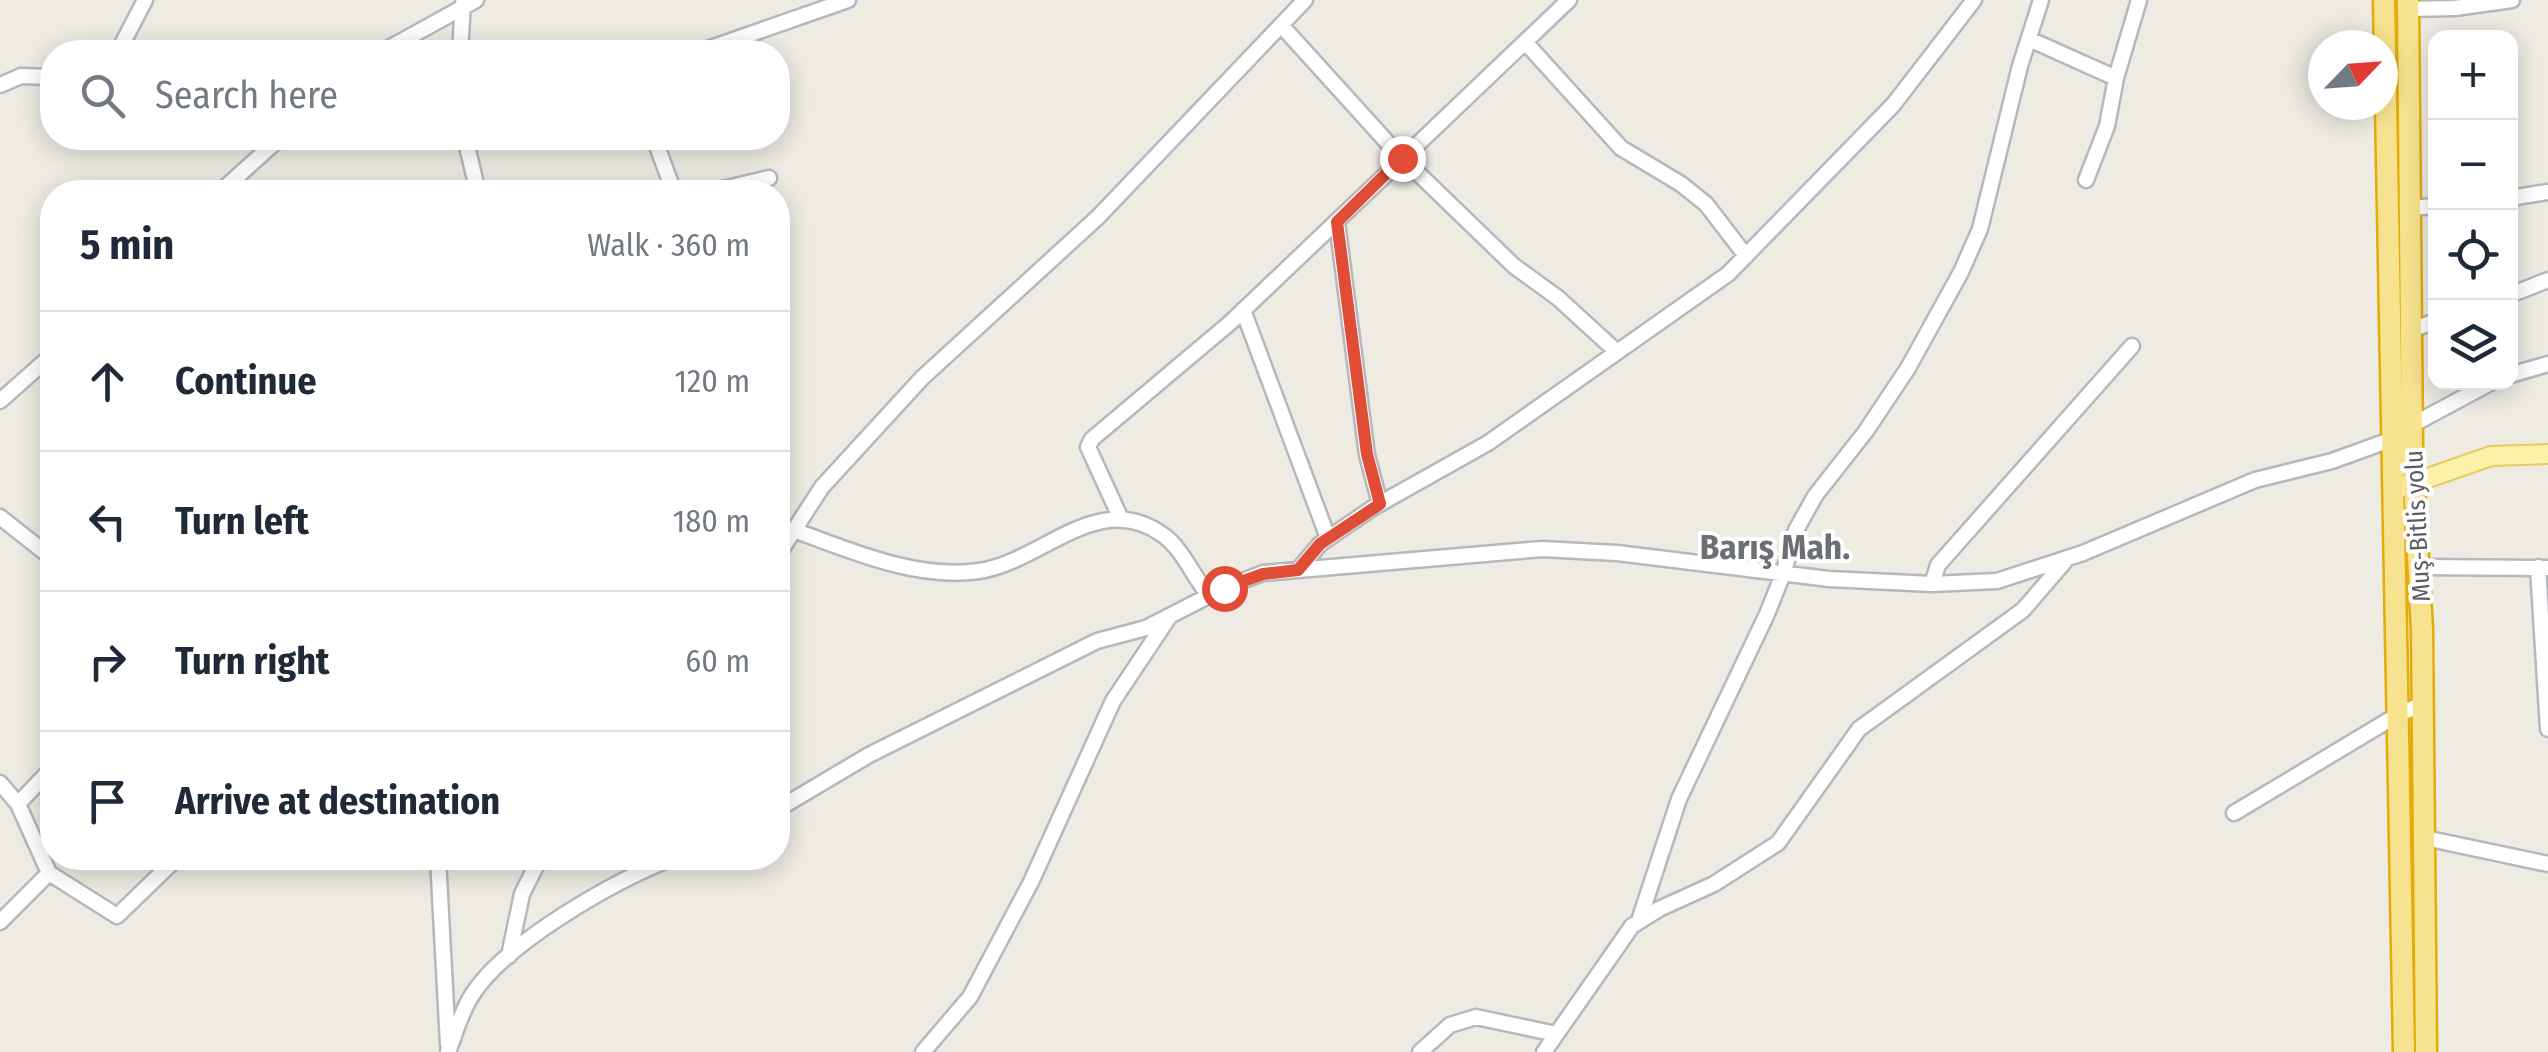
<!DOCTYPE html>
<html lang="en">
<head>
<meta charset="utf-8">
<style>
  body { margin:0; font-family:"Fira Sans Condensed",sans-serif; background:#f2f2f3; color:#1f2937 }
  .controls { position:absolute; right:30px; top:30px; display:grid; overflow:hidden; border-radius:20px; box-shadow:0 5px 25px #0003 }
  .controls button { width:90px; height:90px; display:grid; place-items:center; padding:0; border:0; border-bottom:2px solid #e0e1e3; background:#fff; color:#1f2937; font:50px sans-serif }
  .compass { position:absolute; left:2308px; top:30px; width:90px; height:90px; border-radius:50%; background:#fff; box-shadow:0 5px 25px #0003; rotate:65deg }
  .stop { position:absolute; width:30px; height:30px; margin:-22px; border:8px solid #e04c35; border-radius:50%; background:#fff }
  .stop.end { background:#e04c35; border-color:#fff; box-shadow:0 2px 10px #0008 }
  .list { margin:0; padding:0; list-style:none }
  h2 { display:flex; justify-content:space-between; align-items:center; height:130px; margin:0; padding:0 40px; font-size:42px }
  h2 small { font-size:32px; font-weight:400; color:#747a83 }
  .list li { display:grid; grid-template-columns:65px 1fr auto; gap:30px; align-items:center; box-sizing:border-box; height:140px; padding:0 40px; border-top:2px solid #e0e1e3 }
  .list b { display:block; font-size:38px; white-space:nowrap }
  .list em { font-size:32px; font-style:normal; color:#747a83 }
  .icon { flex:none; width:55px; height:55px; fill:none; stroke:currentColor; stroke-width:2; stroke-linecap:round; stroke-linejoin:round }
  .map { position:relative; flex:none; width:2548px; height:1052px; overflow:hidden }
  .search { position:absolute; background:#fff; box-shadow:0 5px 25px #0003; left:40px; top:40px; width:750px; height:110px; display:flex; align-items:center; gap:25px; box-sizing:border-box; padding:0 35px; border-radius:40px; color:#747a83; font-size:38px }
  .panel { position:absolute; background:#fff; box-shadow:0 5px 25px #0003; left:40px; top:180px; width:750px; height:690px; border-radius:40px }
  .map>svg:first-child { display:block }
</style>
</head>
<body>
<div class="map">
<svg width="2548" height="1052" viewBox="0 0 2548 1052">
  <rect width="100%" height="100%" fill="#edebe2"/>
  <g fill="none" stroke-linecap="round" stroke-linejoin="round">
    <defs>
      <path id="minor" d="M2408 9 2455 8 2512 0
        M1281 25 1396 152 1514 266 1558 298 1616 351
        M2029 39 2116 78
        M1525 42 1621 148 1681 184 1706 204 1746 256
        M118 52 145 0
        M382 52 476 0
        M460 52 463 3
        M699 52 848 0
        M0 85 21 76 52 77
        M465 138 478 192
        M654 138 674 192
        M2086 180 2107 126 2116 78 2139 0
        M220 192 280 138
        M710 192 769 178
        M2510 198 2548 192
        M2410 208 2436 206
        M1337 222 1367 455 1380 504
        M2510 295 2548 280
        M1243 310 1328 538
        M2411 330 2436 321
        M2510 375 2548 364
        M0 401 52 355
        M2412 425 2492 382
        M0 517 52 558
        M1121 519 1088 447 1092 439 1231 322 1569 0
        M794 530C850 551 918 580 979 571 1042 562 1098 488 1163 535 1183 549 1193 577 1209 595
        M778 555 822 487 922 378 1098 217 1305 0
        M2419 567 2548 568
        M2538 567 2548 729
        M1298 570 1320 544 1374 507 1488 443 1728 274 1893 105 1974 0
        M1932 584 1938 565 2132 346
        M0 783 18 804 49 873 117 916 177 858
        M18 804 52 768
        M778 809 869 755 1097 641 1146 628 1224 588 1263 573 1542 549 1617 553 1829 579 1932 584 1997 581 2083 553 2255 480 2332 461 2390 440 2397 442
        M2234 813 2399 714 2423 704
        M2425 838 2548 864
        M438 858 448 1044
        M1639 921 1679 799 1767 614 1783 574 1796 530 1815 496 1866 431 1908 368 1961 272 1980 229 2020 66 2041 0
        M0 922 49 873
        M509 956 522 894 540 858
        M448 1052C455 1034 461 1012 472 995 506 942 614 881 673 858
        M923 1052 970 997 1031 882 1113 701 1169 617
        M1420 1052 1450 1025 1476 1017 1556 1034
        M1544 1052 1632 926 1659 909 1714 884 1778 843 1859 729 2023 610 2067 559"/>
      <path id="major" d="M2402 487 2491 456 2548 454"/>
      <path id="highway" d="M2384 0 2404 1052
        M2408 0 2412 446 2422 630 2426 1052"/>
    </defs>
    <!-- minor casing -->
    <use href="#minor" stroke="#b5b8bc" stroke-width="19"/>
    <!-- major casing -->
    <use href="#major" stroke="#eaca5e" stroke-width="22"/>
    <!-- highway casing -->
    <use href="#highway" stroke="#e4ac0b" stroke-width="25"/>
    <!-- minor -->
    <use href="#minor" stroke="#fff" stroke-width="14"/>
    <!-- major -->
    <use href="#major" stroke="#fbf2a9" stroke-width="18"/>
    <!-- highway -->
    <use href="#highway" stroke="#f7e28f" stroke-width="20"/>
  </g>
  <g fill="none" stroke-linecap="round" stroke-linejoin="round">
    <!-- route -->
    <path stroke="#e04c35" stroke-width="12" d="M1224 588 1263 574 1298 570 1320 544 1380 504 1367 454 1337 222 1402 158"/>
  </g>
  <g text-anchor="middle" stroke-width="8" stroke-linejoin="round" paint-order="stroke">
    <!-- street labels -->
    <g font-size="25" fill="#5b5e62" stroke="#fff">
      <text transform="translate(2417 526) rotate(-93)" y="9">Muş-Bitlis yolu</text>
    </g>
    <!-- district labels -->
    <g font-size="35" font-weight="bold" fill="#6c7074" stroke="#fff">
      <text x="1775" y="559">Barış Mah.</text>
    </g>
  </g>
</svg>
<div class="controls">
<button>+</button>
<button>−</button>
<button><svg class="icon" aria-label="locate" viewBox="0 0 24 24"><circle cx="12" cy="12" r="6"/><path d="M12 2v4M12 18v4M2 12h4M18 12h4"/></svg></button>
<button><svg class="icon" aria-label="layers" viewBox="0 0 24 24"><path d="M12 4l9 5-9 5-9-5zM3 14l9 5 9-5"/></svg></button>
</div>
<svg class="compass" viewBox="-18 -18 36 36"><path d="M0-13l5 13h-10z" fill="#e53935"/><path d="M0 13l5-13h-10z" fill="#747a83"/></svg>
<div class="stop" style="left:1224px;top:588px"></div>
<div class="stop end" style="left:1402px;top:158px"></div>
<div class="search"><svg class="icon" aria-label="search" viewBox="0 0 24 24"><circle cx="10" cy="10" r="6"/><path d="M15 15l6 6"/></svg>Search here</div>
<section class="panel">
<h2>5 min<small>Walk · 360 m</small></h2>
<ul class="list">
<li><svg class="icon" aria-label="ahead" viewBox="0 0 24 24"><path d="M12 20V5M6 11l6-6 6 6"/></svg><div><b>Continue</b></div><em>120 m</em></li>
<li><svg class="icon" aria-label="left" viewBox="0 0 24 24"><path d="M17 20v-9H6M10 6l-5 5 5 5"/></svg><div><b>Turn left</b></div><em>180 m</em></li>
<li><svg class="icon" aria-label="right" viewBox="0 0 24 24"><path d="M7 20v-9h11M14 6l5 5-5 5"/></svg><div><b>Turn right</b></div><em>60 m</em></li>
<li><svg class="icon" aria-label="arrive" viewBox="0 0 24 24"><path d="M6 21V4h12l-3 4 3 4H6"/></svg><div><b>Arrive at destination</b></div></li>
</ul>
</section>
</div>
</body>
</html>
